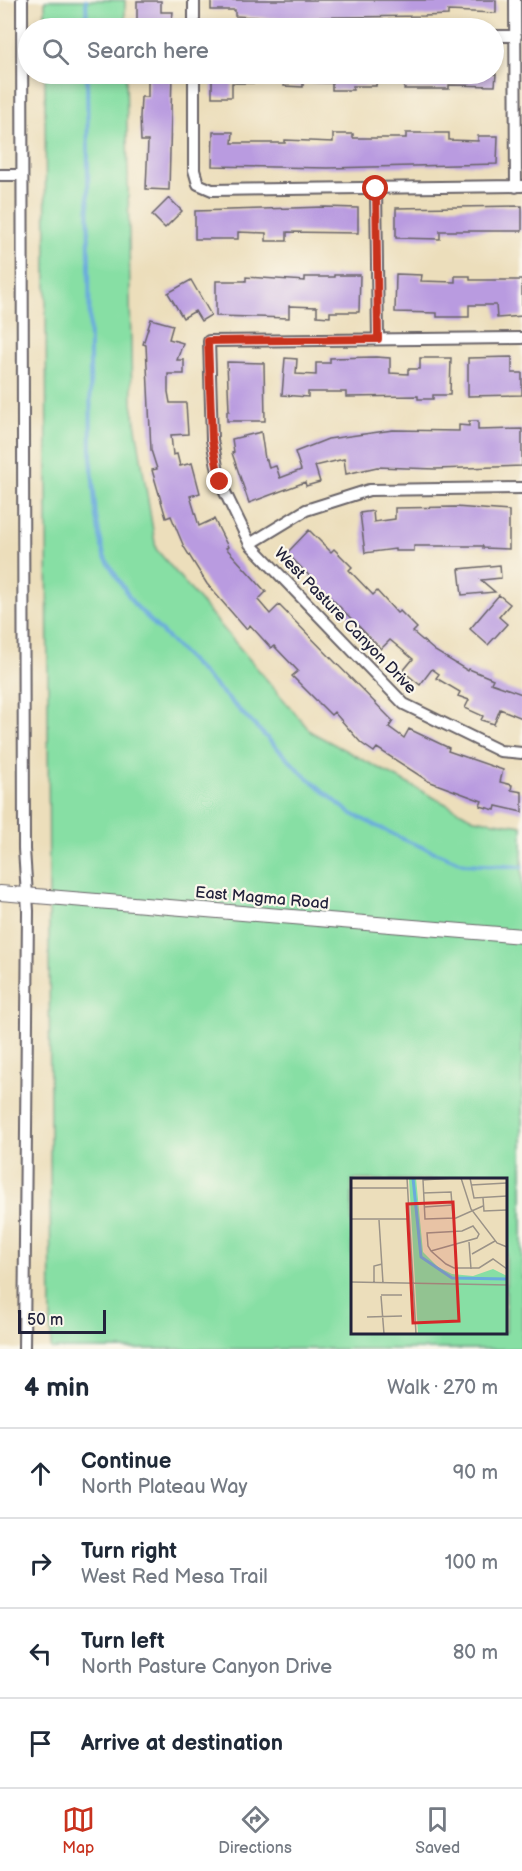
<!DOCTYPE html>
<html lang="en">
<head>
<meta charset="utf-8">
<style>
  body { margin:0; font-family:"Balsamiq Sans",sans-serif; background:#f2f2f3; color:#1f2937 }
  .scale { position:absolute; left:18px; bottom:15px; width:88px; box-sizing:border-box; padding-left:6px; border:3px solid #22223b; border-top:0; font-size:16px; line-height:21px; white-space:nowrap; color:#22223b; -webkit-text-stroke:4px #fbf7ec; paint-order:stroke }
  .stop { position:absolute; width:18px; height:18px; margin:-14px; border:4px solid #c8321e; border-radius:50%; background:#fff }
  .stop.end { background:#c8321e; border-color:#fff; box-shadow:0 2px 6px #0008 }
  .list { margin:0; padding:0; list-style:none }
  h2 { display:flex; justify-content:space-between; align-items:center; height:78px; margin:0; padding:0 24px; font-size:26px }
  h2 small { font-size:20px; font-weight:400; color:#747a83 }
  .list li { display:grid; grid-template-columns:39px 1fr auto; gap:18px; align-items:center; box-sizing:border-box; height:90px; padding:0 24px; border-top:2px solid #e0e1e3 }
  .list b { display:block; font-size:22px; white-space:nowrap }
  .list p { margin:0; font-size:20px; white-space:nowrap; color:#747a83 }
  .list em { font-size:20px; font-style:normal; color:#747a83 }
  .icon { flex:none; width:33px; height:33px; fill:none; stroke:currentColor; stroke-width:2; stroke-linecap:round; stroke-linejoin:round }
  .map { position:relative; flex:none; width:522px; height:1349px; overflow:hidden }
  .search { position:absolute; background:#fff; box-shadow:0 3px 9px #0003; left:18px; right:18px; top:18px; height:66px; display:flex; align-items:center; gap:15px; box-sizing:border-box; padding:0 21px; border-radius:33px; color:#747a83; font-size:22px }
  .sheet { height:438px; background:#fff }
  nav { display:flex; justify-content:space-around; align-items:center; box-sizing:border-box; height:84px; border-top:2px solid #e0e1e3; background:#fff; font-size:16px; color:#747a83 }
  nav a { display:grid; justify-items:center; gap:3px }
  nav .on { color:#c8321e }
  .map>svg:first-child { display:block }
</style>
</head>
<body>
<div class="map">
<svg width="522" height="1349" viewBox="0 0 522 1349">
  <rect width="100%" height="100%" fill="#fbf7ec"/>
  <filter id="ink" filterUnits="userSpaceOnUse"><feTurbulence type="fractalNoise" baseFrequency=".0167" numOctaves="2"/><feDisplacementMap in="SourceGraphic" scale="12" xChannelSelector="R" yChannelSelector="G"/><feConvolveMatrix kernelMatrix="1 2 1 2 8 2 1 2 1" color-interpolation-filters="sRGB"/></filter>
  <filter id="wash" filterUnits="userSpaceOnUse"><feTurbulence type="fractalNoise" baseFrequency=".008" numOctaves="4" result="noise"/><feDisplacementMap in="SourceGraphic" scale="24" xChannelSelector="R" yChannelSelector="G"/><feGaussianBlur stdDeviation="1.35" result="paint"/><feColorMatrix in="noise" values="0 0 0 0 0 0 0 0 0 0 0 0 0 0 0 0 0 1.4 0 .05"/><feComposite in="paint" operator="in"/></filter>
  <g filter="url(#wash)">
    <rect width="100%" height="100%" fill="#ecdebb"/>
    <!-- green -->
    <path fill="#87dfa4" stroke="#548070" stroke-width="1.5" fill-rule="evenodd" d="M45 0H125V28H45Z
      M45 74H126L132 403 156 549 311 732 474 819 522 826V1349H51ZM352 1180H506V1332H352Z"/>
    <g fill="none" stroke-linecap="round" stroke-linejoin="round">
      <!-- stream -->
      <path stroke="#6aabdd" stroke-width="4" d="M86 0 87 28
        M87 74 91 456 96 517 104 556 133 603 303 774 350 813 407 841 465 864 522 867"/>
    </g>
    <g id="blocks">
      <!-- building -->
      <path fill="#b99be0" d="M211 0H496V13L448 11V15L424 16 269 18 235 16V10H211Z
        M137 1H161V12H173L171 28H148V20H137Z
        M148 74H172L169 190 146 189 148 141H141L140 117 141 97H148Z
        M212 74H377L376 86H353V90H332V83L303 82V87L284 86V83H232V97H212Z
        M405 74H496L495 86 449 85V89H404Z
        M213 132H233L232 143H285V140L333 142V134H353V138H406V133H449V140L478 141V136H498L497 164 328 168 212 166Z
        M169 198 182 211 165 228 152 215Z
        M522 206V231H440V239L396 238V208Z
        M324 207 358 208V233L287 232V241H266V233L238 232V239H195V211Z
        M396 274 422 275 421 281 455 282V276H470V280H522V316L497 318 496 305H469V317H437V313L395 312Z
        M334 275H360L359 312H330V317L317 316V307L289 306V318L216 316V281H246V277L305 281V277H334Z
        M191 280 211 315 201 321 195 311 183 318 168 293Z
        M151 319 173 325 169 339 183 343 177 360H184V374H168V392L170 403H186L188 434 171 435 173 455 177 454 180 466 192 463 200 493 190 496 199 526 214 519 228 547 226 548 266 592 258 600 270 614 279 605 393 721 389 727 404 738 409 729 449 748 448 751 503 770 500 782 512 785 511 790 522 792V812L496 806 495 810 480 806 482 801 428 781 377 748 374 752 361 743 334 712 331 715 292 676 298 671 274 646 271 648 250 625 246 629 207 584 184 547 171 516 166 518 152 470 157 469 151 450 146 345 143 344Z
        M376 357 390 358V373L408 374V369H420V358H451L450 395H433V399H418V396L346 397V392H308V397L282 395 285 358 297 359 296 374 316 375V363H330V358Z
        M512 357V373H522V395L468 396V358Z
        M227 362 264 363 265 421H227V411H229Z
        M469 421H478V430L522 429V466L436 469 377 467 346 474 344 459 315 466 320 482 306 486 305 482 249 503 232 453 234 452 232 439 261 432 265 459 267 460 269 468 276 466 280 478 301 470 295 452 328 439 393 430 459 431V425L469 426Z
        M455 507 509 511V549L483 548V546H414V551H395V549L365 553 360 513 373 511 374 522 395 519V508Z
        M309 530 331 552 334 549 352 567 349 570 373 595 377 591 397 613 400 611 417 628 413 632 435 651 468 671 469 669 493 679 491 683 522 694V718L500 709 494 724 481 720 483 716 465 708 469 700 458 696 460 692 436 678 439 674 432 669 420 685 403 671 413 659 390 640 381 649 287 553Z
        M500 565 501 578 481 580 495 592 462 595 459 569Z
        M499 595 510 604 499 617 507 624 488 645 470 629Z"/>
    </g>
  </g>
  <g filter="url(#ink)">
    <use href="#blocks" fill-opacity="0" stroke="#696468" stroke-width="1.5"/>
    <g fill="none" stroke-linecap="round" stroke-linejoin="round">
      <defs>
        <path id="minor" d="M22 0 24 849 28 911 24 1349
          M194 0V28
          M515 0 516 187
          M494 36H516
          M194 74V170L198 184 212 190 522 186
          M0 175H22
          M376 189 378 339
          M522 338 209 341 212 440 220 482 250 544 404 704 500 751 522 753
          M250 544 306 510 369 490 522 488"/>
        <path id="tertiary" d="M0 893 522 936"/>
      </defs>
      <!-- minor casing -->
      <use href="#minor" stroke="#696468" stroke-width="14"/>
      <!-- tertiary casing -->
      <use href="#tertiary" stroke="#696468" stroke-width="16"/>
      <!-- minor -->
      <use href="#minor" stroke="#fff" stroke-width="10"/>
      <!-- tertiary -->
      <use href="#tertiary" stroke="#fff" stroke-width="14"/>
    </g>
  </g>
  <g fill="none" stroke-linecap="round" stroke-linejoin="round" filter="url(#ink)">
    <!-- route -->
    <path stroke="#c8321e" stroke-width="8" d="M220 482 212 440 208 341 378 339 376 189"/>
  </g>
  <g text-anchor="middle" stroke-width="4.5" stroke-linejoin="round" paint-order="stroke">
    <!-- street labels -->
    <g font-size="16" fill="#22223b" stroke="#fbf7ec">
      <text transform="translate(346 620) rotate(46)" y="6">West Pasture Canyon Drive</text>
      <text transform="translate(262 897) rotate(5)" y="6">East Magma Road</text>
    </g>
  </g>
  <!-- overview -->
  <g transform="translate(351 1178)">
    <rect width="156" height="156" fill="#ecdebb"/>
    <path d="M58 0H65L72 74 87 89 101 96 122 98 142 91 156 98V156H67Z" fill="#87dfa4"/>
    <path fill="none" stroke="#6aabdd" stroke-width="3" d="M62 0 70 79 101 100 156 101"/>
    <path fill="none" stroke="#9b9388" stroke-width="1.5" d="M56 0 65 156M102 0 72 2 74 41 105 40 132 28M110 0 120 31 146 65 156 69M119 0 123 20 156 18M120 7 156 5M0 10H57M72 15 100 14 102 40M132 20 133 33 156 32M73 29 102 27M0 41H58M28 42 32 105M118 64 120 91M80 73 126 60 128 56 122 48 111 53 76 55 77 68 80 73 95 86 103 90H128L142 81 156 91M121 76 144 63M0 104 156 107M23 105V88L31 86M0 117V136M30 117H51M30 118 33 156M16 139 51 138"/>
    <path fill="#d62828" fill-opacity="0.15" stroke="#d62828" stroke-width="3" d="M102 24 108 143 62 145 56 26Z"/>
    <rect width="156" height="156" fill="none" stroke="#22223b" stroke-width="3"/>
  </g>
</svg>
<div class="scale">50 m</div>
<div class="stop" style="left:376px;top:189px"></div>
<div class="stop end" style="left:220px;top:482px"></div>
<div class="search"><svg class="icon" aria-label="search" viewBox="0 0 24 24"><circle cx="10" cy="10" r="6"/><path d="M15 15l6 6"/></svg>Search here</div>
</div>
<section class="sheet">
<h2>4 min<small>Walk · 270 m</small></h2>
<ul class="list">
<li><svg class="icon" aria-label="ahead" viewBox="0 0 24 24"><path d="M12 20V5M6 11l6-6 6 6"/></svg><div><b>Continue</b><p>North Plateau Way</p></div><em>90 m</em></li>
<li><svg class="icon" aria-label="right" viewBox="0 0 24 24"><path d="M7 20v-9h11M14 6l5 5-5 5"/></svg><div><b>Turn right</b><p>West Red Mesa Trail</p></div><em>100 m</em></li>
<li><svg class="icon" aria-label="left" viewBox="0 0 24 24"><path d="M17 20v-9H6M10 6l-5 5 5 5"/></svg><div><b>Turn left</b><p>North Pasture Canyon Drive</p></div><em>80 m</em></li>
<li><svg class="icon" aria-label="arrive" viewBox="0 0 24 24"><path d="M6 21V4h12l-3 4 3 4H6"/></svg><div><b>Arrive at destination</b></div></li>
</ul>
</section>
<nav>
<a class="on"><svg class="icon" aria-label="map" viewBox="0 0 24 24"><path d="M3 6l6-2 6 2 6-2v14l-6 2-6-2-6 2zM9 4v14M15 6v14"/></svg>Map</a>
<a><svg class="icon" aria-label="directions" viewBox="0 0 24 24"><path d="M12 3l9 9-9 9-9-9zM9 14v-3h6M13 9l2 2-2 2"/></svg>Directions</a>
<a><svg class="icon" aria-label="saved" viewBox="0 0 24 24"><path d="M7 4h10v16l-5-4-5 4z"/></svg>Saved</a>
</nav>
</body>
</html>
